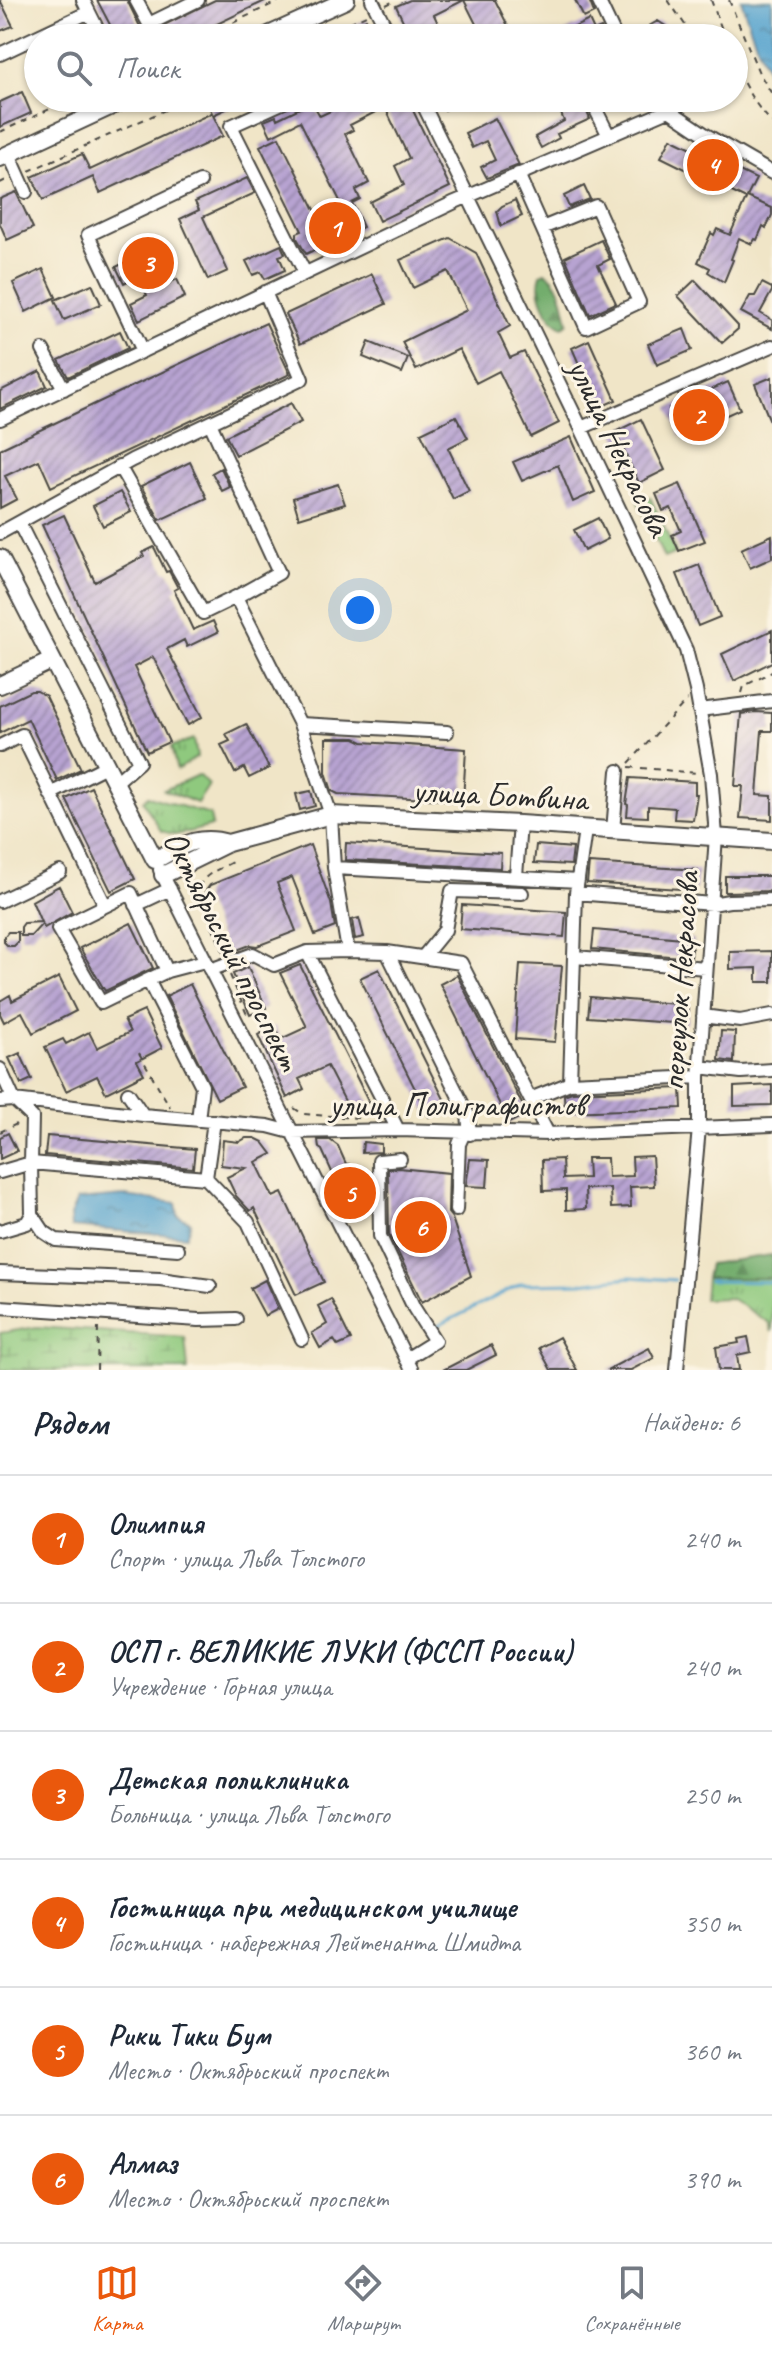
<!DOCTYPE html>
<html lang="ru">
<head>
<meta charset="utf-8">
<style>
  body { margin:0; font-family:Caveat,sans-serif; background:#f6f6f7; color:#1f2937 }
  .you { position:absolute; left:360px; top:610px; width:28px; height:28px; margin:-20px; border:6px solid #fff; border-radius:50%; background:#1a73e8; box-shadow:0 0 0 12px #1a73e833 }
  .badge { display:grid; place-items:center; width:52px; height:52px; border-radius:50%; background:#ea580c; color:#fff; font-size:26px; font-weight:700 }
  .pin { position:absolute; translate:-50% -50%; border:4px solid #fff; box-shadow:0 2px 8px #0006 }
  .list { margin:0; padding:0; list-style:none }
  h2 { display:flex; justify-content:space-between; align-items:center; height:104px; margin:0; padding:0 32px; font-size:34px }
  h2 small { font-size:26px; font-weight:400; color:#747a83 }
  .list li { display:grid; grid-template-columns:52px 1fr auto; gap:24px; align-items:center; box-sizing:border-box; height:128px; padding:0 32px; border-top:2px solid #e0e1e3 }
  .list b { display:block; font-size:30px; white-space:nowrap }
  .list p { margin:0; font-size:26px; white-space:nowrap; color:#747a83 }
  .list em { font-size:26px; font-style:normal; color:#747a83 }
  .icon { flex:none; width:44px; height:44px; fill:none; stroke:currentColor; stroke-width:2; stroke-linecap:round; stroke-linejoin:round }
  .map { position:relative; flex:none; width:772px; height:1370px; overflow:hidden }
  .search { position:absolute; background:#fff; box-shadow:0 2px 6px #0004; left:24px; right:24px; top:24px; height:88px; display:flex; align-items:center; gap:20px; box-sizing:border-box; padding:0 28px; border-radius:44px; color:#747a83; font-size:30px }
  .sheet { height:872px; background:#fff }
  nav { display:flex; justify-content:space-around; align-items:center; box-sizing:border-box; height:112px; border-top:2px solid #e0e1e3; background:#fff; font-size:22px; color:#747a83 }
  nav a { display:grid; justify-items:center; gap:4px }
  nav .on { color:#ea580c }
  .map>svg:first-child { display:block }
</style>
</head>
<body>
<div class="map">
<svg width="772" height="1370" viewBox="0 0 772 1370">
  <defs>
    <pattern id="grass-tufts" width="24" height="20" patternUnits="userSpaceOnUse" patternTransform="scale(2)"><rect width="24" height="20" fill="#8fc97e"/><path d="M3 7l-1-3M5 7V3M7 7l1-3M15 17l-1-3M17 17v-4M19 17l1-3" fill="none" stroke="#75a367"/></pattern>
    <pattern id="forest-firs" width="22" height="20" patternUnits="userSpaceOnUse" patternTransform="scale(2)"><rect width="22" height="20" fill="#73ad6d"/><path d="M5 1l3.5 6h-7zM16 11l3.5 6h-7z" fill="#5f8d5a"/></pattern>
    <pattern id="wetland-marsh" width="20" height="14" patternUnits="userSpaceOnUse" patternTransform="scale(2)"><rect width="20" height="14" fill="#8fc97e"/><path d="M1 5h8M5 5V1M11 12h8M15 12V8" fill="none" stroke="#75a367"/></pattern>
    <pattern id="water-ripples" width="26" height="14" patternUnits="userSpaceOnUse" patternTransform="scale(2)"><rect width="26" height="14" fill="#54a3ce"/><path d="M2 4q2-2 4 0t4 0M15 11q2-2 4 0t4 0" fill="none" stroke="#4685a7"/></pattern>
    <pattern id="building-hatch" width="6" height="6" patternUnits="userSpaceOnUse" patternTransform="scale(2)"><rect width="6" height="6" fill="#b7a3d1"/><path d="M-1 1l2-2M0 6l6-6M5 7l2-2" fill="none" stroke="#9585aa"/></pattern>
  </defs>
  <rect width="100%" height="100%" fill="#fcf5e5"/>
  <filter id="ink" filterUnits="userSpaceOnUse"><feTurbulence type="fractalNoise" baseFrequency=".0125" numOctaves="2"/><feDisplacementMap in="SourceGraphic" scale="16" xChannelSelector="R" yChannelSelector="G"/><feConvolveMatrix kernelMatrix="1 2 1 2 8 2 1 2 1" color-interpolation-filters="sRGB"/></filter>
  <filter id="wash" filterUnits="userSpaceOnUse"><feTurbulence type="fractalNoise" baseFrequency=".006" numOctaves="4" result="noise"/><feDisplacementMap in="SourceGraphic" scale="32" xChannelSelector="R" yChannelSelector="G"/><feGaussianBlur stdDeviation="1.8" result="paint"/><feColorMatrix in="noise" values="0 0 0 0 0 0 0 0 0 0 0 0 0 0 0 0 0 1.4 0 .05"/><feComposite in="paint" operator="in"/></filter>
  <g filter="url(#wash)">
    <rect width="100%" height="100%" fill="#f0e5c7"/>
    <!-- grass -->
    <path fill="url(#grass-tufts)" stroke="#5d7a54" stroke-width="2" d="M194 739 197 757 177 770 171 747Z
      M198 775 209 785 197 803 164 790Z
      M148 796 210 815 212 826 176 835 161 831 143 801Z
      M706 1278H772V1332L769 1323 730 1298 704 1299Z"/>
    <!-- forest -->
    <path fill="url(#forest-firs)" stroke="#4f6c4c" stroke-width="2" d="M545 272C562 281 564 304 568 322L565 326 562 327C546 318 535 291 541 274Z
      M772 1255V1278H706L709 1264Z"/>
    <!-- wetland -->
    <path fill="url(#wetland-marsh)" stroke="#5d7a54" stroke-width="2" d="M37 1327 185 1337 188 1370H0V1361L2 1359 0 1333Z"/>
    <!-- park -->
    <path fill="#8fc97e" stroke="#5d7a54" stroke-width="2" d="M650 497 676 553 664 558 638 502Z"/>
    <!-- water -->
    <path fill="url(#water-ripples)" stroke="#40677c" stroke-width="2" d="M741 0H772V81L752 33Z
      M125 1196 176 1203 178 1216 191 1222 186 1236 71 1227 70 1216 77 1200Z"/>
    <g fill="none" stroke-linecap="round" stroke-linejoin="round">
      <!-- stream -->
      <path stroke="#54a3ce" stroke-width="3" d="M709 1281 772 1282
        M432 1329 521 1284 581 1283 630 1277 675 1280"/>
    </g>
    <g id="blocks">
      <!-- building -->
      <path fill="url(#building-hatch)" d="M0 0 13 26 0 31Z
        M97 0H127L144 35 215 0H267L188 38H117Z
        M410 0H495L514 38H483L464 0 434 15 445 38H411L396 6Z
        M575 0H589L594 13 584 18Z
        M366 19 375 38H328Z
        M589 20 594 31 601 28 606 38H581L586 34 577 38H552Z
        M658 21 667 27V38H649V26Z
        M78 27 84 38H55Z
        M22 92 31 113 0 127V102Z
        M205 98H250L213 115 223 136 100 193 93 177 43 200 32 177 82 154 90 170 212 113Z
        M358 98H407L450 187 379 221 370 202 404 185 395 166 409 158 385 107 350 125 353 130 345 134 369 183 356 190 360 199 352 203 363 227 306 254 297 238V233L302 231 260 146 279 137 321 222 345 211 300 121 271 136 264 121 276 116 277 119 312 102 320 116Z
        M440 98H471L445 110Z
        M582 101 590 119 557 134 559 138 541 148 535 137 564 121 560 111Z
        M495 118 519 165 487 178 481 167 495 160 486 141 472 148 465 133Z
        M671 138 756 179 747 197 772 208V215L766 228 763 226 757 240 755 239 752 244 739 238 731 259 733 260 724 282 708 272 710 268 698 262 711 233 714 235 717 229 730 235 746 199 661 157Z
        M247 178 255 193 203 217 228 271 208 280 180 219 199 210 195 202Z
        M584 186 590 199 569 207 564 196Z
        M16 192 33 228 7 240 0 224V199Z
        M515 200 522 216 501 226 497 211 502 206Z
        M450 238 476 253 510 326 498 333 510 358 524 352 559 423 531 437 499 371 476 383 459 349 416 370 402 342 467 310 448 271 413 288 400 260Z
        M601 240 610 259 598 265 616 303 590 315 565 257Z
        M281 245 285 254 279 256 285 270 265 279 261 272 253 275 246 261Z
        M159 246 167 262 152 269 161 287 177 279 185 297 139 320 131 303 147 295 138 276 124 283 116 267Z
        M43 269 56 297 26 312 13 283Z
        M372 274 386 304 300 344 286 314Z
        M695 280 738 326V329L722 343 678 296Z
        M762 283 772 288V291L760 313 772 320V329L741 312 750 296H755Z
        M92 284 101 304 64 320 55 300Z
        M266 323 290 374 51 487 39 460 5 476 17 499 0 508V449Z
        M684 329 692 350 657 365 648 344Z
        M120 331 128 348 68 377 59 360Z
        M589 340 616 400 598 408 572 348Z
        M369 342 408 358 402 373 363 357Z
        M40 371 47 386 0 409V391Z
        M772 377V426L755 384Z
        M728 382 740 409 680 436 669 408Z
        M291 403 301 422 236 455 226 436Z
        M456 416 468 438 448 448 469 491 453 499 421 433Z
        M641 419 665 470 639 483 615 432Z
        M571 437 595 492 573 502 558 465 522 481 513 462Z
        M190 462 207 498 160 520 141 486Z
        M221 468 230 487 222 491 212 473Z
        M338 484 345 504 299 518 293 498Z
        M680 484 705 541 679 551 672 535 681 531 671 508 663 511 656 494Z
        M120 492 131 512 103 526 93 506Z
        M64 515 95 582 144 556 142 553 154 547 166 572 169 571 178 588 174 590 193 630 213 621 218 632 187 647 184 640 167 649 202 717 188 725 153 657 134 667 169 742 147 752 42 525Z
        M598 518 608 539 584 551 574 530Z
        M772 535V558L750 568 741 549Z
        M699 565 720 617 698 626 677 574Z
        M772 630V662L734 681 722 654Z
        M31 691H37L46 696 81 769 57 780 28 719 0 733V706Z
        M755 712 772 713V731H762L757 795 772 796V820L740 818 743 786H735L741 714Z
        M246 724 269 768 249 778 244 768 235 773 221 745 230 741 226 734Z
        M326 738H355L363 742 466 749 463 801 338 794 332 791 326 772Z
        M630 778 695 782V794H697L693 820 674 819 675 808 648 806V817L627 816 628 805 626 804Z
        M91 787 135 879 111 891 66 799Z
        M311 791 315 806 300 810 296 794Z
        M346 843 501 853 500 868 345 860Z
        M310 845 331 903 335 927 315 935 292 877 277 883 296 931 257 946 250 945 226 954 204 898 205 892 210 885Z
        M536 845 573 848 571 865 534 863Z
        M589 863 698 870 696 890 587 883Z
        M725 876H772V891L725 892Z
        M59 886 72 912 44 928 42 924 31 936H21V927L24 923 41 922 32 901Z
        M462 905 566 912 564 937 460 929Z
        M359 918 364 937 355 939 352 920Z
        M131 923 153 968 105 991 80 948Z
        M594 930 693 939 691 958 592 949Z
        M8 932H18V942L14 946H8L4 942V937Z
        M772 951V982H757V968L730 969V952Z
        M520 964 562 966 555 1042 515 1039Z
        M300 965 369 1102 350 1111 327 1066 299 1079 304 1089 287 1098 258 1035 275 1026 281 1039 307 1027 280 973Z
        M248 967 266 1008 250 1015 233 974Z
        M379 969 448 1107 429 1117 360 978Z
        M457 975 527 1114 509 1123 440 984Z
        M59 977 76 1011 33 1033 22 1012 4 1022 0 1014V1001L10 995 12 1001Z
        M190 984 242 1087 217 1099 166 996Z
        M590 997 688 1005 687 1024 588 1017Z
        M144 1011 162 1048 137 1061 144 1074 106 1093 97 1076 66 1091 45 1047 63 1039 66 1044 89 1032 97 1048 130 1032 124 1020Z
        M721 1031 735 1032 734 1062 719 1060Z
        M20 1053 32 1079 21 1084 9 1058Z
        M772 1085V1105L734 1106V1087Z
        M681 1088 682 1108 565 1112 564 1095 572 1092Z
        M8 1133 17 1151 0 1159V1137Z
        M47 1136 195 1149 193 1168 45 1155Z
        M246 1138H255L263 1142 272 1154 256 1162 273 1197 282 1193 324 1282 296 1295 254 1208 250 1211 236 1196 227 1177 246 1168 221 1165 223 1140 239 1142Z
        M318 1140H330L338 1146 346 1164H349L357 1180 353 1182 360 1197 346 1203 322 1150 319 1148Z
        M363 1142 381 1144V1152L362 1153Z
        M652 1156 654 1186 630 1187 631 1207 611 1208 610 1188 585 1189 586 1209 566 1210V1190L543 1191 542 1160 562 1159 563 1179 588 1178 587 1158H607L608 1177 633 1176 632 1157Z
        M470 1159 489 1160 487 1187 466 1186Z
        M398 1168 449 1173 448 1213 452 1218 471 1276 422 1302 389 1234 388 1169Z
        M265 1280 278 1309 265 1316 250 1288Z
        M331 1299 351 1340 338 1346 334 1340 320 1348 312 1333 327 1324 318 1306Z
        M559 1337 577 1370H551L539 1348Z
        M748 1337 751 1352 737 1355 739 1370H719L716 1347 739 1343 738 1339Z
        M491 1345 496 1355 466 1370H443Z
        M649 1348 654 1358 631 1370H607Z"/>
    </g>
  </g>
  <g filter="url(#ink)">
    <use href="#blocks" fill-opacity="0" stroke="#494742" stroke-width="2"/>
    <g fill="none" stroke-linecap="round" stroke-linejoin="round">
      <defs>
        <path id="minor" d="M83 0 102 38
          M136 0 149 24 198 0
          M372 0 391 38
          M598 0 616 38
          M0 54 89 12
          M293 98 231 126 305 273
          M420 98 581 428 686 650 696 690 711 774 716 836 699 1077V1128L677 1370
          M590 98 609 136
          M9 154 26 192
          M518 174 586 327 639 302 596 206 542 228
          M43 350 64 389
          M143 351 88 235 200 182
          M0 419 455 202 669 110 706 135 772 173
          M210 423 279 573 236 597 300 724 331 815 334 868 348 951
          M581 428 772 346
          M119 466 203 613 236 597
          M19 523 139 762 115 783
          M0 533 132 460 302 379 265 292
          M699 710 772 701
          M300 724 447 732
          M0 746 22 735 105 905
          M50 794 106 766
          M613 831 618 771
          M334 868 578 881
          M160 870 412 1370
          M516 876 520 824
          M576 893 712 904 729 901 772 900
          M0 901 60 872
          M136 905 170 889
          M307 952 398 1130
          M387 952 468 1115 470 1134
          M423 957 445 930 452 891 522 893
          M575 957 706 968
          M210 970 253 954 274 965 307 952 348 951 387 952 461 963 530 1099
          M167 971 205 961
          M148 980 167 971 131 893 58 929 101 1003 148 980 202 1086 198 1120
          M703 1016 740 1021 772 1015
          M700 1067 741 1072 772 1070
          M0 1069 14 1100 32 1117 31 1163 0 1172
          M570 1083 576 893 585 830
          M128 1093 143 1115
          M0 1101 14 1100 143 1115 268 1126 291 1132 398 1130 548 1134 772 1125
          M548 1134 530 1099 570 1083 699 1077
          M400 1159 379 1161 380 1236 414 1308 435 1341 406 1359
          M206 1178 214 1121
          M456 1210 459 1144 464 1133
          M32 1214 44 1232 56 1240 178 1249
          M0 1231 27 1223 32 1214 31 1163 206 1178 248 1222 302 1339
          M0 1273 160 1279 210 1286
          M0 1307 199 1320 236 1319"/>
        <path id="major" d="M262 38 346 0
          M0 158 129 98
          M0 558 155 860C182 846 197 834 228 843
          M0 685 51 661
          M163 875 228 843 331 815 520 824 772 841"/>
      </defs>
      <!-- minor casing -->
      <use href="#minor" stroke="#494742" stroke-width="16"/>
      <!-- major casing -->
      <use href="#major" stroke="#494742" stroke-width="20"/>
      <!-- path -->
      <path stroke="#494742" stroke-width="2" stroke-dasharray="6 6" stroke-linecap="butt" d="M668 0 694 38
        M711 0 725 38
        M729 0 759 73 772 94
        M386 5 396 0
        M201 38 281 0
        M317 38 366 15
        M734 61C743 84 754 105 772 122
        M682 106 695 98
        M0 132 74 98
        M29 171 192 98
        M0 183 8 179
        M742 693 744 686 772 672
        M629 763 687 700
        M629 767 698 773
        M224 954 198 892C200 875 218 870 232 862
        M230 975 248 1017
        M139 1053 170 1107
        M294 1108 303 1114 358 1118
        M0 1132 21 1122
        M97 1370 98 1326"/>
      <!-- minor -->
      <use href="#minor" stroke="#fff" stroke-width="12"/>
      <!-- major -->
      <use href="#major" stroke="#fff" stroke-width="16"/>
    </g>
  </g>
  <g text-anchor="middle" stroke-width="6" stroke-linejoin="round" paint-order="stroke">
    <!-- street labels -->
    <g font-size="34" fill="#2b2b2b" stroke="#fcf5e5">
      <text transform="translate(620 447) rotate(64)" y="12">улица Некрасова</text>
      <text transform="translate(500 794) rotate(3)" y="12">улица Ботвина</text>
      <text transform="translate(233 950) rotate(63)" y="12">Октябрьский проспект</text>
      <text transform="translate(679 981) rotate(-86)" y="12">переулок Некрасова</text>
      <text x="457" y="1116">улица Полиграфистов</text>
    </g>
  </g>
</svg>
<div class="you"></div>
<div class="pin badge" style="left:335px;top:228px">1</div>
<div class="pin badge" style="left:699px;top:415px">2</div>
<div class="pin badge" style="left:148px;top:263px">3</div>
<div class="pin badge" style="left:713px;top:165px">4</div>
<div class="pin badge" style="left:350px;top:1193px">5</div>
<div class="pin badge" style="left:421px;top:1227px">6</div>
<div class="search"><svg class="icon" aria-label="search" viewBox="0 0 24 24"><circle cx="10" cy="10" r="6"/><path d="M15 15l6 6"/></svg>Поиск</div>
</div>
<section class="sheet">
<h2>Рядом<small>Найдено: 6</small></h2>
<ul class="list">
<li><span class="badge">1</span><div><b>Олимпия</b><p>Спорт · улица Льва Толстого</p></div><em>240 m</em></li>
<li><span class="badge">2</span><div><b>ОСП г. ВЕЛИКИЕ ЛУКИ (ФССП России)</b><p>Учреждение · Горная улица</p></div><em>240 m</em></li>
<li><span class="badge">3</span><div><b>Детская поликлиника</b><p>Больница · улица Льва Толстого</p></div><em>250 m</em></li>
<li><span class="badge">4</span><div><b>Гостиница при медицинском училище</b><p>Гостиница · набережная Лейтенанта Шмидта</p></div><em>350 m</em></li>
<li><span class="badge">5</span><div><b>Рики Тики Бум</b><p>Место · Октябрьский проспект</p></div><em>360 m</em></li>
<li><span class="badge">6</span><div><b>Алмаз</b><p>Место · Октябрьский проспект</p></div><em>390 m</em></li>
</ul>
</section>
<nav>
<a class="on"><svg class="icon" aria-label="map" viewBox="0 0 24 24"><path d="M3 6l6-2 6 2 6-2v14l-6 2-6-2-6 2zM9 4v14M15 6v14"/></svg>Карта</a>
<a><svg class="icon" aria-label="directions" viewBox="0 0 24 24"><path d="M12 3l9 9-9 9-9-9zM9 14v-3h6M13 9l2 2-2 2"/></svg>Маршрут</a>
<a><svg class="icon" aria-label="saved" viewBox="0 0 24 24"><path d="M7 4h10v16l-5-4-5 4z"/></svg>Сохранённые</a>
</nav>
</body>
</html>
